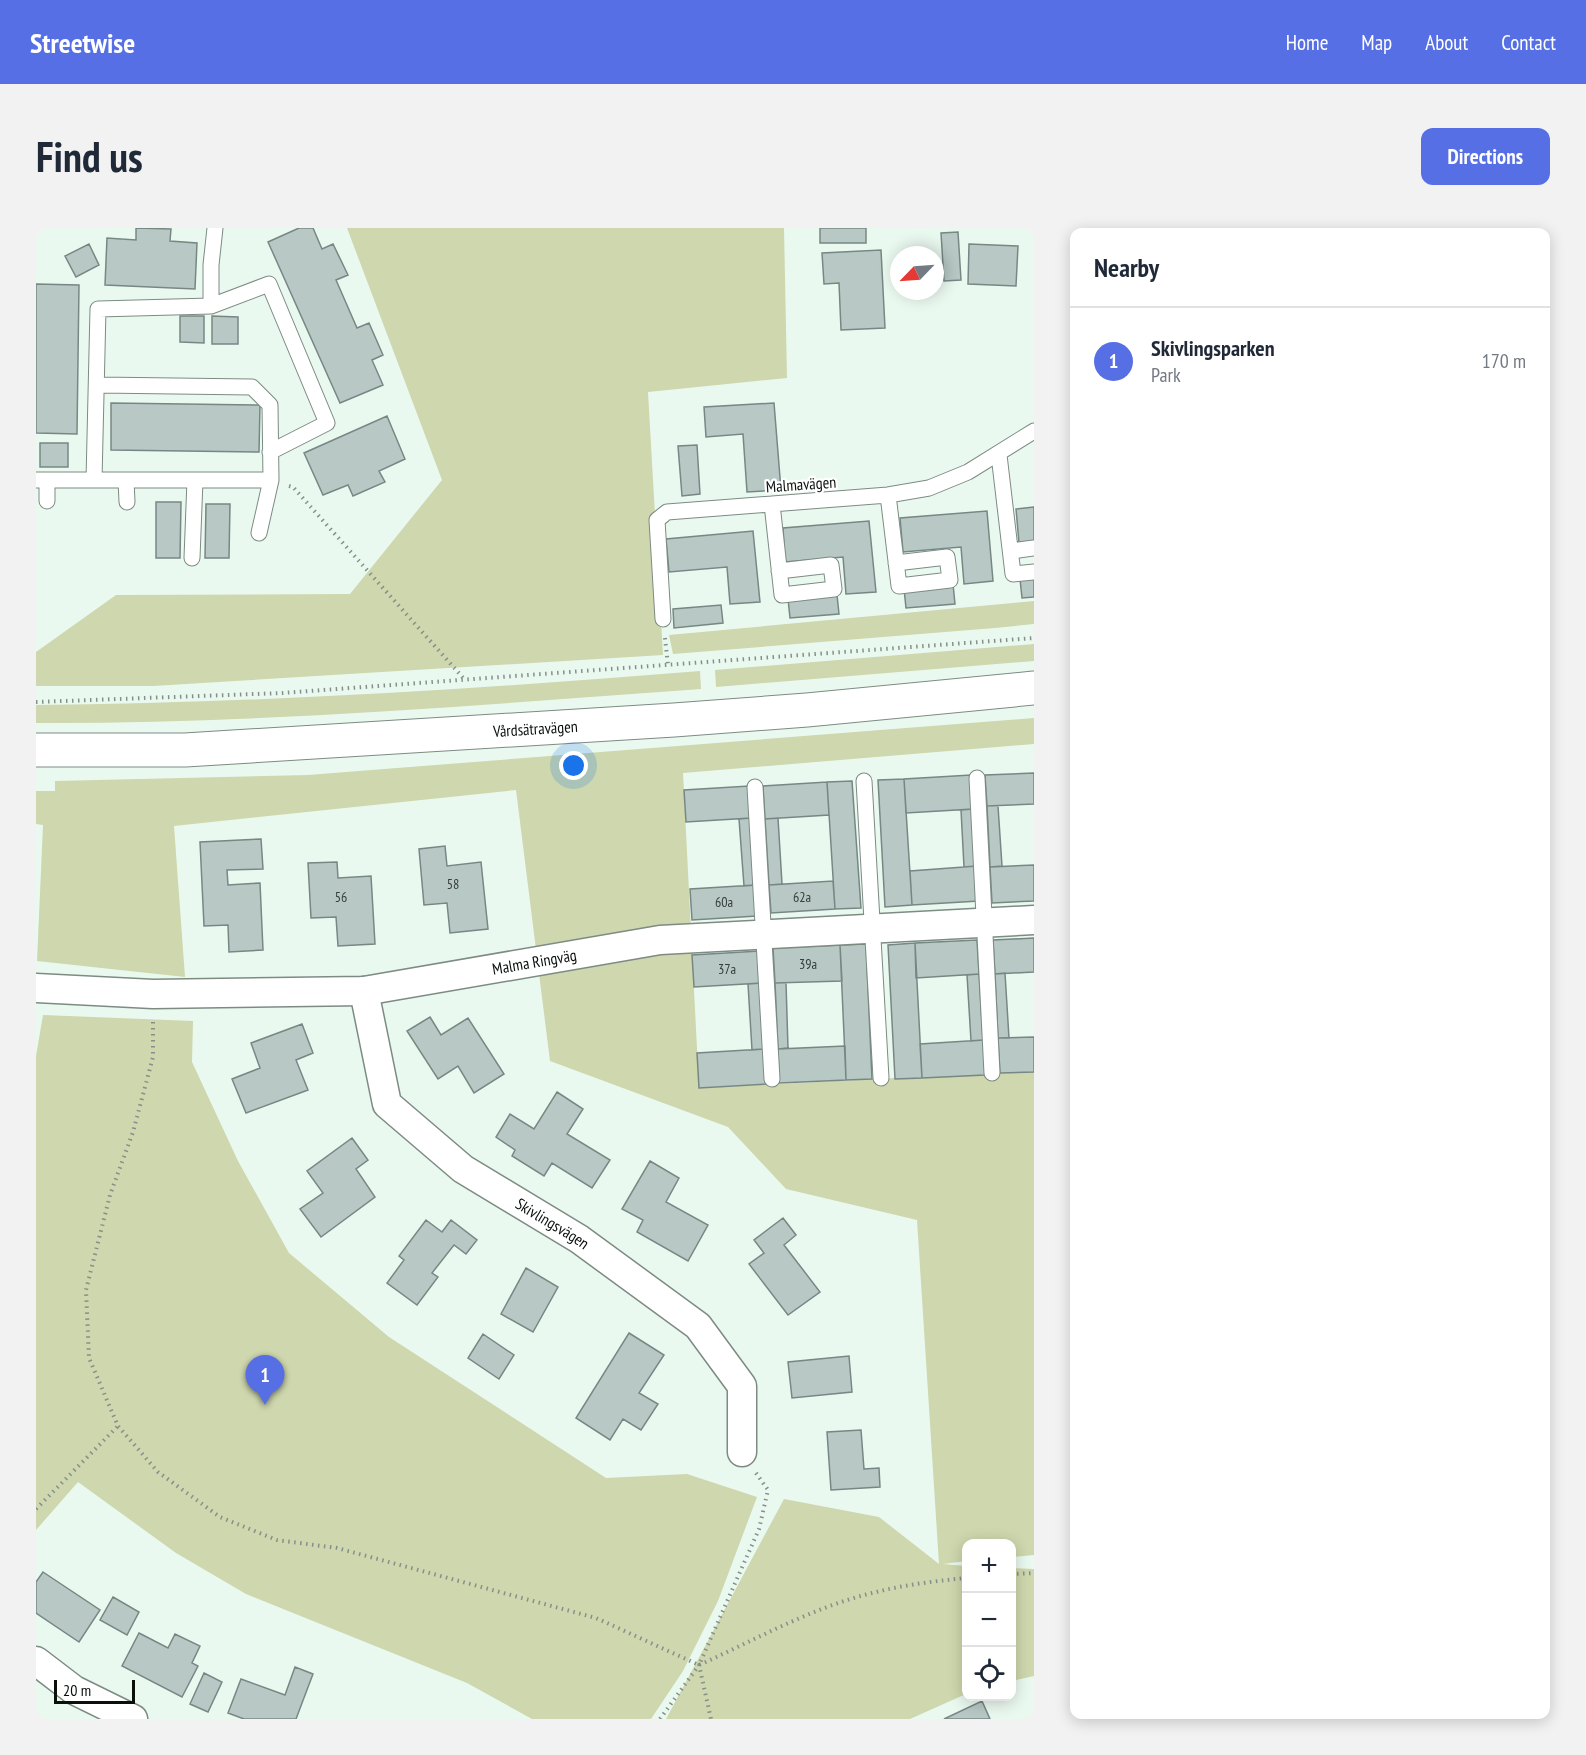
<!DOCTYPE html>
<html lang="en">
<head>
<meta charset="utf-8">
<style>
  body { margin:0; font-family:"PT Sans Narrow",sans-serif; background:#f2f2f3; color:#1f2937 }
  .controls { position:absolute; right:18px; bottom:18px; display:grid; overflow:hidden; border-radius:12px; box-shadow:0 3px 15px #0003 }
  .controls button { width:54px; height:54px; display:grid; place-items:center; padding:0; border:0; border-bottom:2px solid #e0e1e3; background:#fff; color:#1f2937; font:30px sans-serif }
  .compass { position:absolute; left:854px; top:18px; width:54px; height:54px; border-radius:50%; background:#fff; box-shadow:0 3px 15px #0003; rotate:245deg }
  .scale { position:absolute; left:18px; bottom:15px; width:81px; box-sizing:border-box; padding-left:6px; border:3px solid #0a0f0c; border-top:0; font-size:16px; line-height:21px; white-space:nowrap; color:#0a0f0c; -webkit-text-stroke:4px #fff; paint-order:stroke }
  .you { position:absolute; left:538px; top:538px; width:21px; height:21px; margin:-15px; border:4px solid #fff; border-radius:50%; background:#1a73e8; box-shadow:0 0 0 9px #1a73e833 }
  .badge { display:grid; place-items:center; width:39px; height:39px; border-radius:50%; background:#566fe4; color:#fff; font-size:20px; font-weight:700 }
  .pin { position:absolute; translate:-50% -50px; filter:drop-shadow(0 2px 3px #0008) }
  .pin::after { content:''; position:absolute; top:32px; width:21px; height:18px; background:inherit; clip-path:polygon(0 0,100% 0,50% 100%) }
  .list { margin:0; padding:0; list-style:none }
  h2 { display:flex; justify-content:space-between; align-items:center; height:78px; margin:0; padding:0 24px; font-size:26px }
  h2 small { font-size:20px; font-weight:400; color:#747a83 }
  .list li { display:grid; grid-template-columns:39px 1fr auto; gap:18px; align-items:center; box-sizing:border-box; height:108px; padding:0 24px; border-top:2px solid #e0e1e3 }
  .list b { display:block; font-size:22px; white-space:nowrap }
  .list p { margin:0; font-size:20px; white-space:nowrap; color:#747a83 }
  .list em { font-size:20px; font-style:normal; color:#747a83 }
  .icon { flex:none; width:33px; height:33px; fill:none; stroke:currentColor; stroke-width:2; stroke-linecap:round; stroke-linejoin:round }
  .map { position:relative; flex:none; width:998px; height:1491px; overflow:hidden; border-radius:12px }
  header { display:flex; align-items:center; gap:36px; box-sizing:border-box; height:84px; padding:0 30px; background:#566fe4; color:#fff }
  header strong { font-size:28px }
  nav { display:flex; gap:33px; margin-inline-start:auto; font-size:21px }
  .intro { display:flex; align-items:center; justify-content:space-between; box-sizing:border-box; height:144px; padding:0 36px }
  h1 { margin:0; font-size:42px }
  .button { padding:15px 27px; border-radius:12px; background:#566fe4; color:#fff; font-size:21px; font-weight:700 }
  main { display:flex; gap:36px; padding:0 36px }
  aside { flex:1; background:#fff; border-radius:12px; box-shadow:0 3px 15px #0003 }
  .map>svg:first-child { display:block }
</style>
</head>
<body>
<header>
<strong>Streetwise</strong>
<nav><a>Home</a><a>Map</a><a>About</a><a>Contact</a></nav>
</header>
<div class="intro"><h1>Find us</h1><a class="button">Directions</a></div>
<main>
<div class="map">
<svg width="998" height="1491" viewBox="0 0 998 1491">
  <rect width="100%" height="100%" fill="#eaf9f0"/>
  <!-- green -->
  <path fill="#ced7ad" d="M311 0H748L751 150 612 164 627 427 117 458H0V424L80 367 314 366 406 252Z
    M998 373V396L959 400 637 426 633 407Z
    M998 416V433L680 459 679 442Z
    M664 443 665 461C443 477 222 496 0 495V477C222 475 443 461 664 443Z
    M998 490V516L647 545 663 860 998 843V1327L976 1329 975 1316H930V1333L907 1336 930 1338V1466L874 1491H630L748 1271 843 1289 903 1336 881 992 750 961 692 899 514 833 480 562 138 598 149 749 1 733 7 597 0 596V563H19V553L272 547Z
    M7 787 157 793 156 834 202 933 253 1025 353 1109 570 1250 651 1246 721 1269 682 1373 647 1443 615 1491H496L431 1455 210 1366 140 1325 42 1254 0 1302V828Z
    M975 1340 998 1341V1448L976 1453Z"/>
  <!-- building -->
  <path fill="#b7c8c5" stroke="#778784" stroke-width="1.5" d="M100 0 135 1 134 13 161 15 159 61 69 57 71 10 100 12Z
    M263 0H277L286 21 297 16 312 47 300 52 321 100 333 95 347 127 336 132 347 157 304 175 232 14Z
    M784 0H830V15H784Z
    M922 4 925 52 908 53 905 5Z
    M53 16 63 37 40 49 29 28Z
    M933 16 982 18 980 58 932 56Z
    M845 22 849 100 805 102 803 55 788 56 786 25Z
    M0 56 43 57 41 206 0 205Z
    M144 88H168V115L144 114Z
    M176 88 202 89V116H176Z
    M75 175 224 177 223 224 75 222Z
    M738 175 745 262 711 264 707 206 670 209 668 179Z
    M351 188 369 231 343 243 349 254 317 268 312 257 287 267 268 225Z
    M4 215H32V239H4Z
    M661 217 664 266 646 268 642 218Z
    M120 274H145L144 330H120Z
    M170 276H194L193 330H169Z
    M998 279V313L983 315 980 281Z
    M951 283 957 353 928 356 925 319 867 324 864 290Z
    M833 293 840 364 810 366 807 329 749 334 747 300Z
    M717 303 724 374 694 376 691 339 633 344 630 311Z
    M998 350V369L986 370 984 351Z
    M917 356 919 376 870 380 868 361Z
    M801 367 803 386 754 390 752 371Z
    M685 377 687 395 638 400 637 381Z
    M998 545V576L951 578 949 547Z
    M935 547 937 581 870 585 868 551Z
    M868 551 876 677 849 679 842 552Z
    M816 553 825 680 799 681 791 554Z
    M791 554 793 587 729 591 727 558Z
    M713 558 715 590 650 594 648 562Z
    M951 578H962L966 638 954 639Z
    M937 581 941 638 928 639 925 582Z
    M715 590 719 657 708 658 703 591Z
    M742 590 746 656 733 657 729 591Z
    M225 611 227 641 191 642 192 657 224 655 227 722 193 724 192 697 168 698 164 614Z
    M409 618 411 638 445 634 452 701 414 705 411 675 388 677 383 621Z
    M301 634 302 650 335 648 339 716 302 718 300 689 275 690 272 635Z
    M998 637V673L956 675 954 639Z
    M941 638 943 673 876 677 874 643Z
    M797 653 799 681 735 685 733 657Z
    M719 657 721 688 656 692 654 661Z
    M998 710V744L959 746 957 712Z
    M941 712 943 746 880 750 879 715Z
    M879 715 886 850 859 851 852 717Z
    M830 716 836 851 810 852 804 717Z
    M804 717 806 753 739 755 737 720Z
    M724 723 726 755 658 759 656 727Z
    M969 745 973 810H962L959 746Z
    M943 746 947 812 935 813 931 747Z
    M726 755 729 821 716 822 712 756Z
    M739 755H750L752 820 742 821Z
    M394 789 405 807 432 790 468 846 438 865 422 838 402 851 371 803Z
    M266 796 277 825 260 832 272 862 210 885 196 851 224 840 215 815Z
    M998 809V844L964 845 962 810Z
    M947 812 949 847 886 850 884 816Z
    M809 818 810 852 743 855 742 821Z
    M729 821 731 856 663 860 661 825Z
    M521 864 547 881 531 906 574 932 556 960 516 935 508 948 476 928 479 922 460 909 474 886 498 901Z
    M316 910 332 932 320 941 339 969 285 1009 264 981 287 965 271 943Z
    M614 933 643 950 630 974 672 997 652 1033 601 1004 607 992 586 981Z
    M747 990 760 1007 748 1017 784 1064 752 1087 713 1036 728 1025 718 1012Z
    M390 992 406 1004 415 992 441 1012 430 1026 418 1017 396 1045 402 1049 381 1077 351 1055 368 1032 363 1028Z
    M490 1040 522 1059 497 1104 465 1086Z
    M593 1105 628 1127 603 1165 622 1176 605 1202 587 1191 574 1212 540 1190Z
    M447 1106 478 1127 463 1151 432 1130Z
    M813 1128 816 1164 756 1170 752 1134Z
    M825 1202 828 1241 843 1240 844 1259 795 1262 791 1204Z
    M7 1344 64 1382 43 1414 0 1385V1354Z
    M77 1369 103 1384 91 1407 64 1392Z
    M103 1405 132 1420 139 1406 164 1418 156 1435 162 1438 146 1469 86 1438Z
    M259 1439 277 1446 260 1491H208L192 1485 205 1451 249 1467Z
    M168 1445 186 1454 172 1484 154 1476Z
    M946 1473 954 1491H908Z"/>
  <g fill="none" stroke-linecap="round" stroke-linejoin="round">
    <defs>
      <path id="service" d="M175 78V37L179 0
        M963 227 977 346 998 344
        M0 252H235L234 177 216 159 62 157
        M11 252V273
        M58 252 62 81 175 78 233 56 291 195 234 224
        M90 252 91 274
        M852 267 863 358 914 352 911 329 860 335
        M736 276 746 367 798 361 795 337 743 343
        M223 305 235 252
        M975 323 998 320
        M156 330 159 252
        M627 391 621 292 631 284 852 267 893 260 932 244 998 203
        M941 550 956 845
        M828 553 845 850
        M719 559 736 851"/>
      <g id="minor">
        <path id="s1" d="M0 760 117 766 328 763 624 712 998 692"/>
        <path id="s2" d="M328 763 351 876 427 941 543 1011 662 1098 706 1158V1224"/>
        <path d="M0 1433 38 1462 97 1491"/>
      </g>
      <g id="secondary">
        <path id="s3" d="M0 522H149L638 492 771 482 998 460"/>
      </g>
    </defs>
    <!-- service casing -->
    <use href="#service" stroke="#7d8b83" stroke-width="17"/>
    <!-- minor casing -->
    <use href="#minor" stroke="#7d8b83" stroke-width="31"/>
    <!-- secondary casing -->
    <use href="#secondary" stroke="#7d8b83" stroke-width="35"/>
    <!-- path -->
    <path stroke="#86908a" stroke-width="4" stroke-dasharray="1.5 4.5" stroke-linecap="butt" d="M253 258 257 259 429 452
      M629 410 632 437
      M0 474 246 465 998 410
      M117 794V829L97 904 74 967 50 1062 53 1130 82 1198 122 1244 184 1289 241 1312 301 1320 560 1390 663 1437
      M720 1245 732 1262 723 1301 663 1437C719 1412 775 1380 836 1365 867 1357 899 1353 930 1350
      M0 1281 82 1198
      M975 1346 998 1345
      M624 1491 663 1437 675 1491"/>
    <!-- service -->
    <use href="#service" stroke="#fff" stroke-width="15"/>
    <!-- minor -->
    <use href="#minor" stroke="#fff" stroke-width="28"/>
    <!-- secondary -->
    <use href="#secondary" stroke="#fff" stroke-width="33"/>
  </g>
  <g text-anchor="middle" stroke-width="4.5" stroke-linejoin="round" paint-order="stroke">
    <!-- number labels -->
    <g font-size="14" fill="#353d3a">
      <text x="417" y="661">58</text>
      <text x="305" y="674">56</text>
      <text x="766" y="674">62a</text>
      <text x="688" y="679">60a</text>
      <text x="772" y="741">39a</text>
      <text x="691" y="746">37a</text>
    </g>
    <!-- street labels -->
    <g font-size="16" fill="#0a0f0c" stroke="#fff">
      <text transform="translate(765 256) rotate(-4)" y="6">Malmavägen</text>
      <text dy="6" stroke="none"><textPath href="#s3" startOffset="500">Vårdsätravägen</textPath></text>
      <text dy="6" stroke="none"><textPath href="#s1" startOffset="501">Malma Ringväg</textPath></text>
      <text dy="6" stroke="none"><textPath href="#s2" startOffset="320">Skivlingsvägen</textPath></text>
    </g>
  </g>
</svg>
<div class="controls">
<button>+</button>
<button>−</button>
<button><svg class="icon" aria-label="locate" viewBox="0 0 24 24"><circle cx="12" cy="12" r="6"/><path d="M12 2v4M12 18v4M2 12h4M18 12h4"/></svg></button>
</div>
<svg class="compass" viewBox="-18 -18 36 36"><path d="M0-13l5 13h-10z" fill="#e53935"/><path d="M0 13l5-13h-10z" fill="#747a83"/></svg>
<div class="scale">20 m</div>
<div class="you"></div>
<div class="pin badge" style="left:229px;top:1177px">1</div>
</div>
<aside>
<h2>Nearby<small></small></h2>
<ul class="list">
<li><span class="badge">1</span><div><b>Skivlingsparken</b><p>Park</p></div><em>170 m</em></li>
</ul>
</aside>
</main>
</body>
</html>
